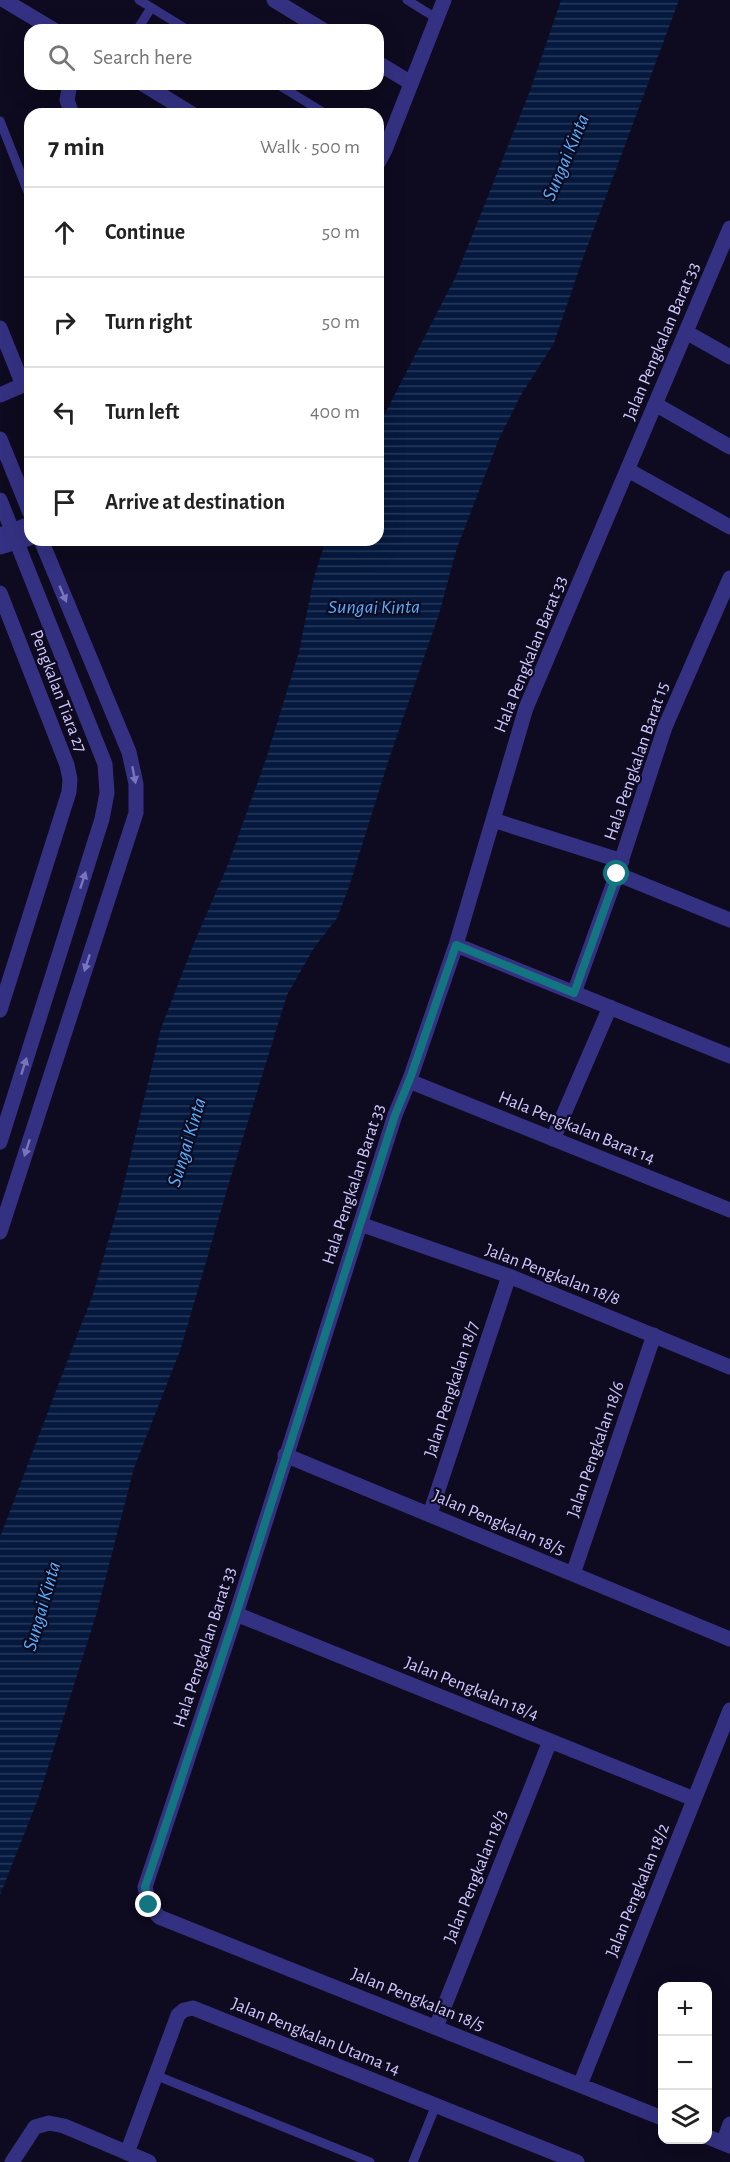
<!DOCTYPE html>
<html lang="en">
<head>
<meta charset="utf-8">
<style>
  body { margin:0; font-family:"Alegreya Sans",sans-serif; background:#f2f2f2; color:#222 }
  .controls { position:absolute; right:18px; bottom:18px; display:grid; overflow:hidden; border-radius:12px; box-shadow:0 6px 24px #0002 }
  .controls button { width:54px; height:54px; display:grid; place-items:center; padding:0; border:0; border-bottom:2px solid #e0e0e0; background:#fff; color:#222; font:30px sans-serif }
  .stop { position:absolute; width:18px; height:18px; margin:-14px; border:4px solid #137580; border-radius:50%; background:#fff }
  .stop.end { background:#137580; border-color:#fff; box-shadow:0 2px 6px #0008 }
  .list { margin:0; padding:0; list-style:none }
  h2 { display:flex; justify-content:space-between; align-items:center; height:78px; margin:0; padding:0 24px; font-size:26px }
  h2 small { font-size:20px; font-weight:400; color:#767676 }
  .list li { display:grid; grid-template-columns:39px 1fr auto; gap:18px; align-items:center; box-sizing:border-box; height:90px; padding:0 24px; border-top:2px solid #e0e0e0 }
  .list b { display:block; font-size:22px; white-space:nowrap }
  .list em { font-size:20px; font-style:normal; color:#767676 }
  .icon { flex:none; width:33px; height:33px; fill:none; stroke:currentColor; stroke-width:2; stroke-linecap:round; stroke-linejoin:round }
  .map { position:relative; flex:none; width:730px; height:2162px; overflow:hidden }
  .search { position:absolute; background:#fff; box-shadow:0 6px 24px #0002; left:24px; top:24px; width:360px; height:66px; display:flex; align-items:center; gap:15px; box-sizing:border-box; padding:0 21px; border-radius:18px; color:#767676; font-size:22px }
  .panel { position:absolute; background:#fff; box-shadow:0 6px 24px #0002; left:24px; top:108px; width:360px; height:438px; border-radius:18px }
  .map>svg:first-child { display:block }
</style>
</head>
<body>
<div class="map">
<svg width="730" height="2162" viewBox="0 0 730 2162">
  <defs>
    <pattern id="water-rules" width="6" height="5" patternUnits="userSpaceOnUse" patternTransform="scale(1.5)"><rect width="6" height="5" fill="#05193e"/><path d="M0 2.5h6" fill="none" stroke="#28395b"/></pattern>
  </defs>
  <rect width="100%" height="100%" fill="#0e0a1f"/>
  <!-- water -->
  <path fill="url(#water-rules)" d="M561 0H679L582 261 554 343 521 395 499 439 457 548 439 614 389 759 349 887 337 918 314 948 287 995 229 1183 180 1351 134 1468 97 1612 38 1799 0 1895V1537L93 1294 121 1196 161 1028 194 943 229 862 266 759 299 652 314 577 326 540H378V427L456 276 531 88Z"/>
  <g fill="none" stroke-linecap="round" stroke-linejoin="round">
    <!-- service -->
    <path stroke="#343182" stroke-width="9" d="M139 0 188 30
      M407 0 436 18
      M137 30 151 8
      M277 84 326 114
      M0 121 30 197
      M155 2075 370 2162
      M413 2162 436 2105"/>
    <!-- minor -->
    <path stroke="#343182" stroke-width="15" d="M4 0 54 30
      M274 0 323 30
      M378 63 411 83
      M70 84 67 100 72 114
      M143 84 192 114
      M378 163 385 150 444 0
      M0 328 23 385
      M686 332 730 357
      M0 395 30 382
      M655 404 730 447
      M628 470 730 527
      M0 535 30 524
      M0 547 30 538
      M0 593 67 765 70 779 69 792 0 1010
      M493 820 622 861
      M617 874 730 920
      M456 945 730 1056
      M574 993 617 874 665 727 730 578
      M409 1081 730 1210
      M553 1139 610 1007
      M360 1224 509 1276 730 1367
      M285 1455 730 1639
      M430 1514 509 1276
      M573 1574 654 1335
      M236 1614 694 1799
      M436 2027 550 1741
      M580 2085 730 1710
      M662 2118 159 1917 149 1905 145 1887 236 1614 395 1115 411 1076 456 945 526 708 730 228
      M708 2137 730 2146
      M723 2143 730 2124
      M127 2153 178 2015 184 2010 193 2008 577 2162
      M12 2162 35 2127 49 2123 64 2126 149 2162"/>
    <!-- tertiary -->
    <path stroke="#343182" stroke-width="15" d="M0 439 30 513
      M0 500 105 764 107 793 102 819 0 1142
      M0 1232 136 813V784L129 752 41 540"/>
  </g>
  <!-- one-way arrows -->
  <defs><path id="oneway-solid" d="M-6-.8H1V-3.2L6.5 0L1 3.2V.8H-6Z" transform="scale(1.5)"/></defs>
  <g fill="#7a75ba">
    <use href="#oneway-solid" transform="translate(63 594) rotate(67)"/>
    <use href="#oneway-solid" transform="translate(134 775) rotate(79)"/>
    <use href="#oneway-solid" transform="translate(83 880) rotate(-72)"/>
    <use href="#oneway-solid" transform="translate(87 963) rotate(108)"/>
    <use href="#oneway-solid" transform="translate(24 1066) rotate(-72)"/>
    <use href="#oneway-solid" transform="translate(27 1148) rotate(108)"/>
  </g>
  <g fill="none" stroke-linecap="round" stroke-linejoin="round">
    <!-- route -->
    <path stroke="#137580" stroke-width="8" d="M149 1905 145 1887 236 1614 395 1115 411 1076 456 945 574 993 617 874"/>
  </g>
  <g text-anchor="middle" stroke-width="4.5" stroke-linejoin="round" paint-order="stroke">
    <!-- street labels -->
    <g font-size="18" fill="#cfc8ff" stroke="#0e0a1f">
      <text transform="translate(661 341) rotate(-67)" y="6">Jalan Pengkalan Barat 33</text>
      <text transform="translate(530 654) rotate(-68)" y="6">Hala Pengkalan Barat 33</text>
      <text transform="translate(59 691) rotate(69)" y="6">Pengkalan Tiara 27</text>
      <text transform="translate(636 761) rotate(-71)" y="6">Hala Pengkalan Barat 15</text>
      <text transform="translate(577 1127) rotate(22)" y="6">Hala Pengkalan Barat 14</text>
      <text transform="translate(353 1184) rotate(-72)" y="6">Hala Pengkalan Barat 33</text>
      <text transform="translate(553 1274) rotate(21)" y="6">Jalan Pengkalan 18/8</text>
      <text transform="translate(451 1389) rotate(-72)" y="6">Jalan Pengkalan 18/7</text>
      <text transform="translate(595 1449) rotate(-71)" y="6">Jalan Pengkalan 18/6</text>
      <text transform="translate(499 1522) rotate(23)" y="6">Jalan Pengkalan 18/5</text>
      <text transform="translate(204 1647) rotate(-72)" y="6">Hala Pengkalan Barat 33</text>
      <text transform="translate(472 1688) rotate(22)" y="6">Jalan Pengkalan 18/4</text>
      <text transform="translate(475 1876) rotate(-68)" y="6">Jalan Pengkalan 18/3</text>
      <text transform="translate(637 1890) rotate(-68)" y="6">Jalan Pengkalan 18/2</text>
      <text transform="translate(418 1999) rotate(22)" y="6">Jalan Pengkalan 18/5</text>
      <text transform="translate(316 2036) rotate(22)" y="6">Jalan Pengkalan Utama 14</text>
    </g>
    <!-- water labels -->
    <g font-size="20" font-style="italic" fill="#56b0ff" stroke="#0e0a1f">
      <text transform="translate(565 157) rotate(-67)" y="7">Sungai Kinta</text>
      <text x="374" y="613">Sungai Kinta</text>
      <text transform="translate(186 1142) rotate(-73)" y="7">Sungai Kinta</text>
      <text transform="translate(41 1606) rotate(-74)" y="7">Sungai Kinta</text>
    </g>
  </g>
</svg>
<div class="controls">
<button>+</button>
<button>−</button>
<button><svg class="icon" aria-label="layers" viewBox="0 0 24 24"><path d="M12 4l9 5-9 5-9-5zM3 14l9 5 9-5"/></svg></button>
</div>
<div class="stop" style="left:617px;top:874px"></div>
<div class="stop end" style="left:149px;top:1905px"></div>
<div class="search"><svg class="icon" aria-label="search" viewBox="0 0 24 24"><circle cx="10" cy="10" r="6"/><path d="M15 15l6 6"/></svg>Search here</div>
<section class="panel">
<h2>7 min<small>Walk · 500 m</small></h2>
<ul class="list">
<li><svg class="icon" aria-label="ahead" viewBox="0 0 24 24"><path d="M12 20V5M6 11l6-6 6 6"/></svg><div><b>Continue</b></div><em>50 m</em></li>
<li><svg class="icon" aria-label="right" viewBox="0 0 24 24"><path d="M7 20v-9h11M14 6l5 5-5 5"/></svg><div><b>Turn right</b></div><em>50 m</em></li>
<li><svg class="icon" aria-label="left" viewBox="0 0 24 24"><path d="M17 20v-9H6M10 6l-5 5 5 5"/></svg><div><b>Turn left</b></div><em>400 m</em></li>
<li><svg class="icon" aria-label="arrive" viewBox="0 0 24 24"><path d="M6 21V4h12l-3 4 3 4H6"/></svg><div><b>Arrive at destination</b></div></li>
</ul>
</section>
</div>
</body>
</html>
